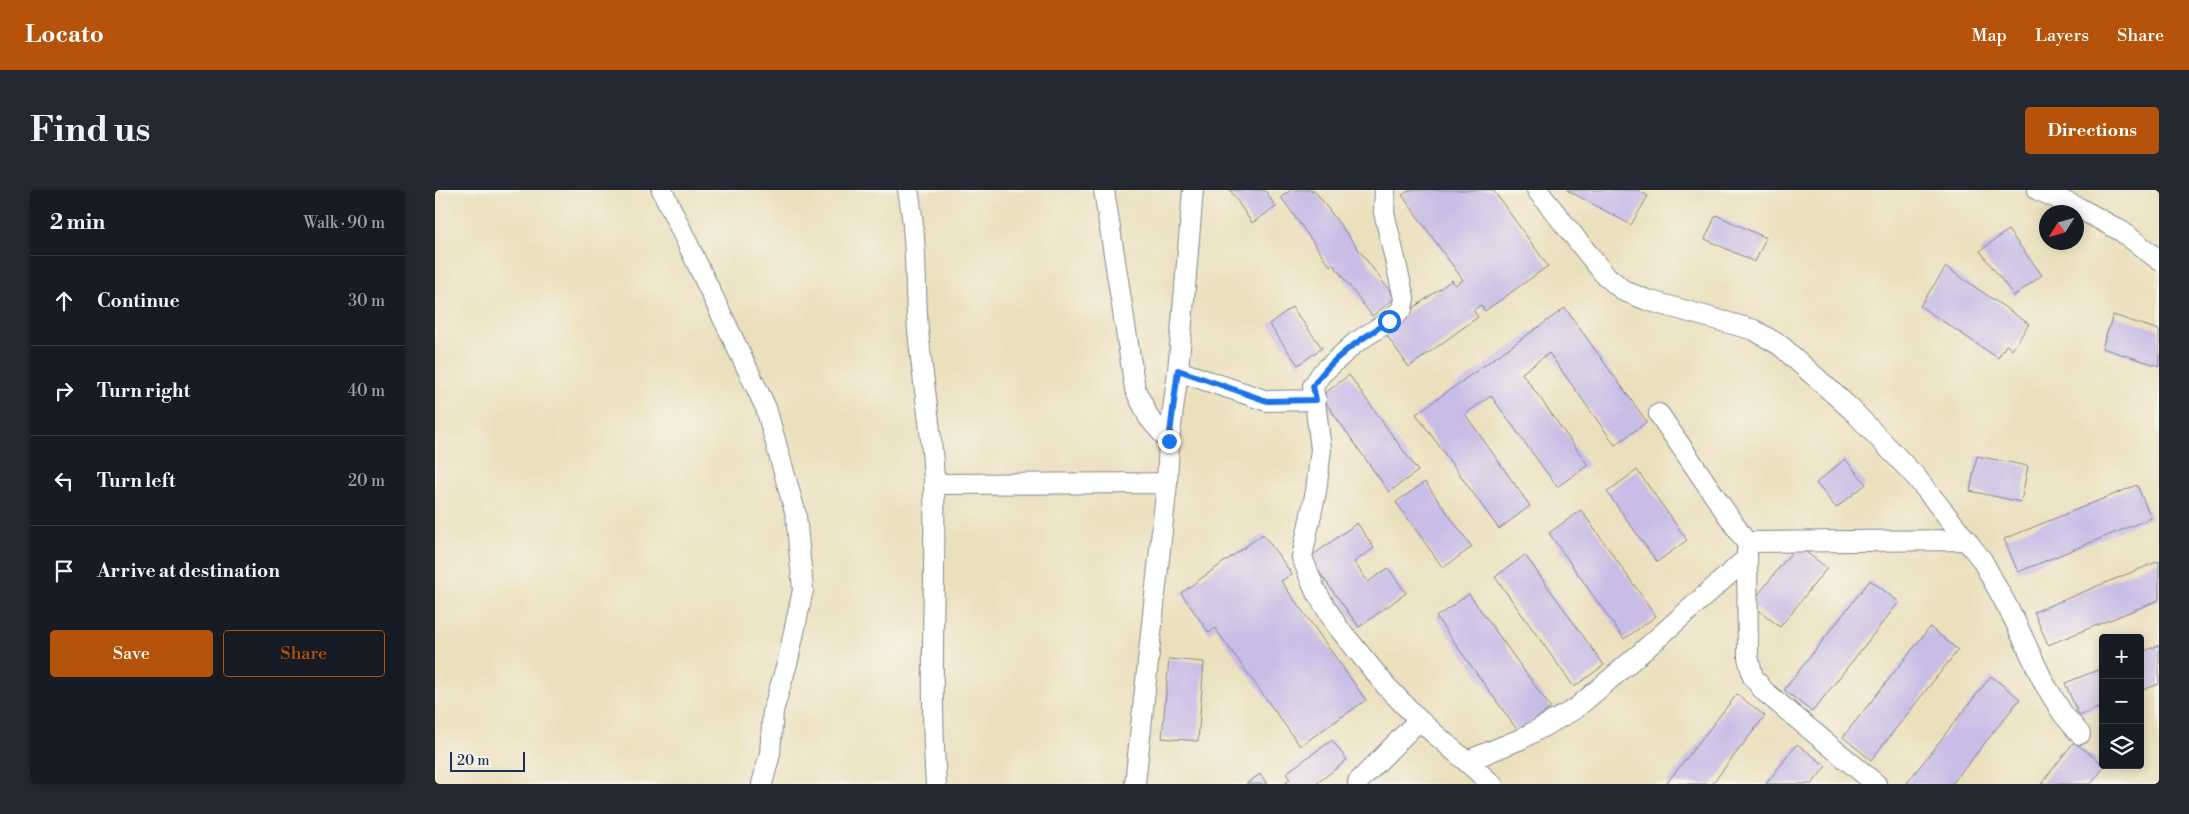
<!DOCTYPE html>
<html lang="en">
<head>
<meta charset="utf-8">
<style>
  body { margin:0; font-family:"Libre Bodoni",serif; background:#242831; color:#f1f3f6 }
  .controls { position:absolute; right:15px; bottom:15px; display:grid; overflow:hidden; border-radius:5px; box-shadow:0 2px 12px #0003 }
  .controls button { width:45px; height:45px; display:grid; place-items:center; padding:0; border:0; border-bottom:1px solid #363941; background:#171b24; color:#f1f3f6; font:25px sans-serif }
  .compass { position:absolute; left:1604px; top:15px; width:45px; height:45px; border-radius:50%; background:#171b24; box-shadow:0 2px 12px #0003; rotate:233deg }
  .scale { position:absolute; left:15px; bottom:12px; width:75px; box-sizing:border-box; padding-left:5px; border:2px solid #1b2f5e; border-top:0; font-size:14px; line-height:18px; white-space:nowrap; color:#1b2f5e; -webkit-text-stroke:4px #f7f3e8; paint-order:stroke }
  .stop { position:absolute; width:15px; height:15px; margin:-11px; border:4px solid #1a73e8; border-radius:50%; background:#fff }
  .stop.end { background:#1a73e8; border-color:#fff; box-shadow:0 1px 5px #0008 }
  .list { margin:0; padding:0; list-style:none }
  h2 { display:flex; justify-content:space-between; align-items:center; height:65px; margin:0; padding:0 20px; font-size:21px }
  h2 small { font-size:16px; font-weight:400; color:#9ea1a6 }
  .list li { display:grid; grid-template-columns:32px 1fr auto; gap:15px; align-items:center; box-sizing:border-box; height:90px; padding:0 20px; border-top:1px solid #363941 }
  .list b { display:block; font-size:19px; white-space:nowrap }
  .list em { font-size:16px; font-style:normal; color:#9ea1a6 }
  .actions { display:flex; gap:10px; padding:15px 20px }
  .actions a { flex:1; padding:11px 0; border:1px solid #b45309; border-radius:5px; text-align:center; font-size:18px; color:#b45309 }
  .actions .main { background:#b45309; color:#fff }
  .icon { flex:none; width:28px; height:28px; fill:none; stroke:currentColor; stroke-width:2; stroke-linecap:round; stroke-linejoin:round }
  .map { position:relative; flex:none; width:1724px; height:594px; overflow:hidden; border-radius:5px }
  header { display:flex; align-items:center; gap:30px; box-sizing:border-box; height:70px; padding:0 25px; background:#b45309; color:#fff }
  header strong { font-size:24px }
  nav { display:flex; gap:28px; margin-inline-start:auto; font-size:18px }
  .intro { display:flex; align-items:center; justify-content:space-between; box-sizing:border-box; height:120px; padding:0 30px }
  h1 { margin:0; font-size:35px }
  .button { padding:12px 22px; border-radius:5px; background:#b45309; color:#fff; font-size:18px; font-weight:700 }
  main { display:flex; gap:30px; padding:0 30px }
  aside { flex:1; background:#171b24; border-radius:5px; box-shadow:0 2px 12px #0003 }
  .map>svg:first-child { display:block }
</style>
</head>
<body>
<header>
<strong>Locato</strong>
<nav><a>Map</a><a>Layers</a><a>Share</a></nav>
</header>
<div class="intro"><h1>Find us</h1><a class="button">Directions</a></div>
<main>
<aside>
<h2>2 min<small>Walk · 90 m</small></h2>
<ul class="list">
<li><svg class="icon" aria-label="ahead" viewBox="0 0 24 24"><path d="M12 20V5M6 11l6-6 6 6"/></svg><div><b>Continue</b></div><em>30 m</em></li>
<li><svg class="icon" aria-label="right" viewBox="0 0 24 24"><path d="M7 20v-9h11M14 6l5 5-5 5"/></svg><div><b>Turn right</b></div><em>40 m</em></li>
<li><svg class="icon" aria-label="left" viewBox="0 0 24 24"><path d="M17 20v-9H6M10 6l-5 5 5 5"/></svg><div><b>Turn left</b></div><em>20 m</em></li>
<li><svg class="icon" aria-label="arrive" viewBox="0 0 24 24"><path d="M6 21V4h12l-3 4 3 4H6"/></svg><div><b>Arrive at destination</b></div></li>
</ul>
<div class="actions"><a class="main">Save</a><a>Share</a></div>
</aside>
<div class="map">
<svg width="1724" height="594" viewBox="0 0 1724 594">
  <rect width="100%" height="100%" fill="#f7f3e8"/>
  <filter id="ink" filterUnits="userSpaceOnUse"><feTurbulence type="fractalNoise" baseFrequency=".02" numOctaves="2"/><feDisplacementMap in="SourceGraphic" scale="10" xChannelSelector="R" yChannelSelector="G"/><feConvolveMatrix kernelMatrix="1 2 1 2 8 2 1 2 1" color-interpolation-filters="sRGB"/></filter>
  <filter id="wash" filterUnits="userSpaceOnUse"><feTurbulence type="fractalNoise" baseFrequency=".0096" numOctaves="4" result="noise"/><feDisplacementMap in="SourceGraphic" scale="20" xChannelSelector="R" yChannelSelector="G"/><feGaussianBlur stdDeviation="1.12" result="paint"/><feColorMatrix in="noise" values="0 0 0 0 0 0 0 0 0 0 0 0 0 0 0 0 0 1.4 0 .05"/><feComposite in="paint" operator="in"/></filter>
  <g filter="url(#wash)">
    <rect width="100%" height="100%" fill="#ebe0bd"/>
    <g id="blocks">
      <!-- building -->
      <path fill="#c9bce6" d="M795 0H830L841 17 817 33Z
        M856 0H879L960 108 937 126 898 74 895 76 846 7Z
        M975 0H1058L1113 76 1050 121 1046 115 1038 120 1043 127 974 177 948 140 1017 90 1020 95 1028 90 967 5Z
        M1132 0H1202L1213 6 1196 35Z
        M1281 25 1331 48 1320 72 1270 49Z
        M1573 40 1607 85 1579 106 1545 61Z
        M1511 77 1594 134 1577 160 1571 155 1563 168 1485 116Z
        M857 117 887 158 863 175 834 134Z
        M1130 118 1212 232 1180 255 1114 163 1087 183 1153 275 1122 297 1056 206 1030 224 1095 316 1064 339 981 224Z
        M1678 125 1724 140V176L1667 158Z
        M914 185 983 281 954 302 886 206Z
        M1542 266 1593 276 1586 312 1535 301Z
        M1410 269 1431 294 1401 318 1381 293Z
        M1202 280 1252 350 1222 372 1172 302Z
        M990 292 1037 357 1008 378 961 312Z
        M1702 295 1716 328 1583 382 1569 349Z
        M1146 320 1221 426 1189 449 1114 343Z
        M922 333 939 358 919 372 933 392 953 378 971 403 924 437 874 368Z
        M828 344 857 384 846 391 931 510 865 556 780 438 774 443 746 403Z
        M1362 355 1392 378 1345 437 1316 414Z
        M1090 365 1169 475 1139 497 1060 387Z
        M1724 371V410L1613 455 1599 422Z
        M1435 390 1464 412 1377 522 1349 500Z
        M1034 404 1116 518 1083 541 1001 427Z
        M1495 437 1523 460 1436 570 1408 547Z
        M1724 455V494L1705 501V463Z
        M734 469 769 472 763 551 727 548Z
        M1668 478V516L1644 526 1630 493Z
        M1556 486 1585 509 1517 594H1471Z
        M1302 504 1330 526 1277 594H1231Z
        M897 550 912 570 881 594H849L855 590 851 583Z
        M1639 552 1670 576 1656 594H1606Z
        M1362 554 1391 576 1377 594H1331Z
        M825 584 832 594H811Z"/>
    </g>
  </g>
  <g filter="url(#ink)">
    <use href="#blocks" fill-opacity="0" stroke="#83888e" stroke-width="1"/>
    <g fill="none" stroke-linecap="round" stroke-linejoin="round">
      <defs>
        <path id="minor" d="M227 0 331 218 361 325 368 400 353 470 338 521 335 564 327 594
          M473 0C481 41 480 83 482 125 485 182 498 237 499 294 501 394 494 494 501 594
          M669 0 700 199 714 228 734 251
          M950 0 949 22 969 108 967 119 954 131 920 153 886 184 878 196 886 259 881 301 867 367 880 400 902 436 952 497 984 530
          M1102 0 1170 85 1189 101 1212 110 1319 140 1346 156 1417 220 1481 287 1547 370 1579 429 1609 493 1628 524 1645 544
          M1603 0 1644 18 1686 41 1724 70
          M743 181 832 211 881 210
          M1224 224 1311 352 1532 350
          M499 294 732 293
          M1312 361 1313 467 1318 487 1329 501 1441 594
          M1032 571 1086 549 1140 519 1208 461 1312 368
          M923 592 984 530 1057 594
          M700 594 732 293 734 251 743 181 758 0"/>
      </defs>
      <!-- minor casing -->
      <use href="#minor" stroke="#83888e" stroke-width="22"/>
      <!-- minor -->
      <use href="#minor" stroke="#fff" stroke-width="20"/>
    </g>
  </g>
  <g fill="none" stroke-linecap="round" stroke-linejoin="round" filter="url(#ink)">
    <!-- route -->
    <path stroke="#1a73e8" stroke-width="6" d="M734 251 743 180 832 211 881 210 878 196C896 168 926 149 954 131"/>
  </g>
</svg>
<div class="controls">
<button>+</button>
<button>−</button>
<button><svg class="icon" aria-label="layers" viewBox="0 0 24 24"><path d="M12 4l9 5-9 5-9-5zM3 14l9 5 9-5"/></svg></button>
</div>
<svg class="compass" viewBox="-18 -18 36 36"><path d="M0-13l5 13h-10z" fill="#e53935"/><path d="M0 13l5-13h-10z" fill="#9ea1a6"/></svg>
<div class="scale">20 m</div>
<div class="stop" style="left:954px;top:131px"></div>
<div class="stop end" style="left:734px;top:251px"></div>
</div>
</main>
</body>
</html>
